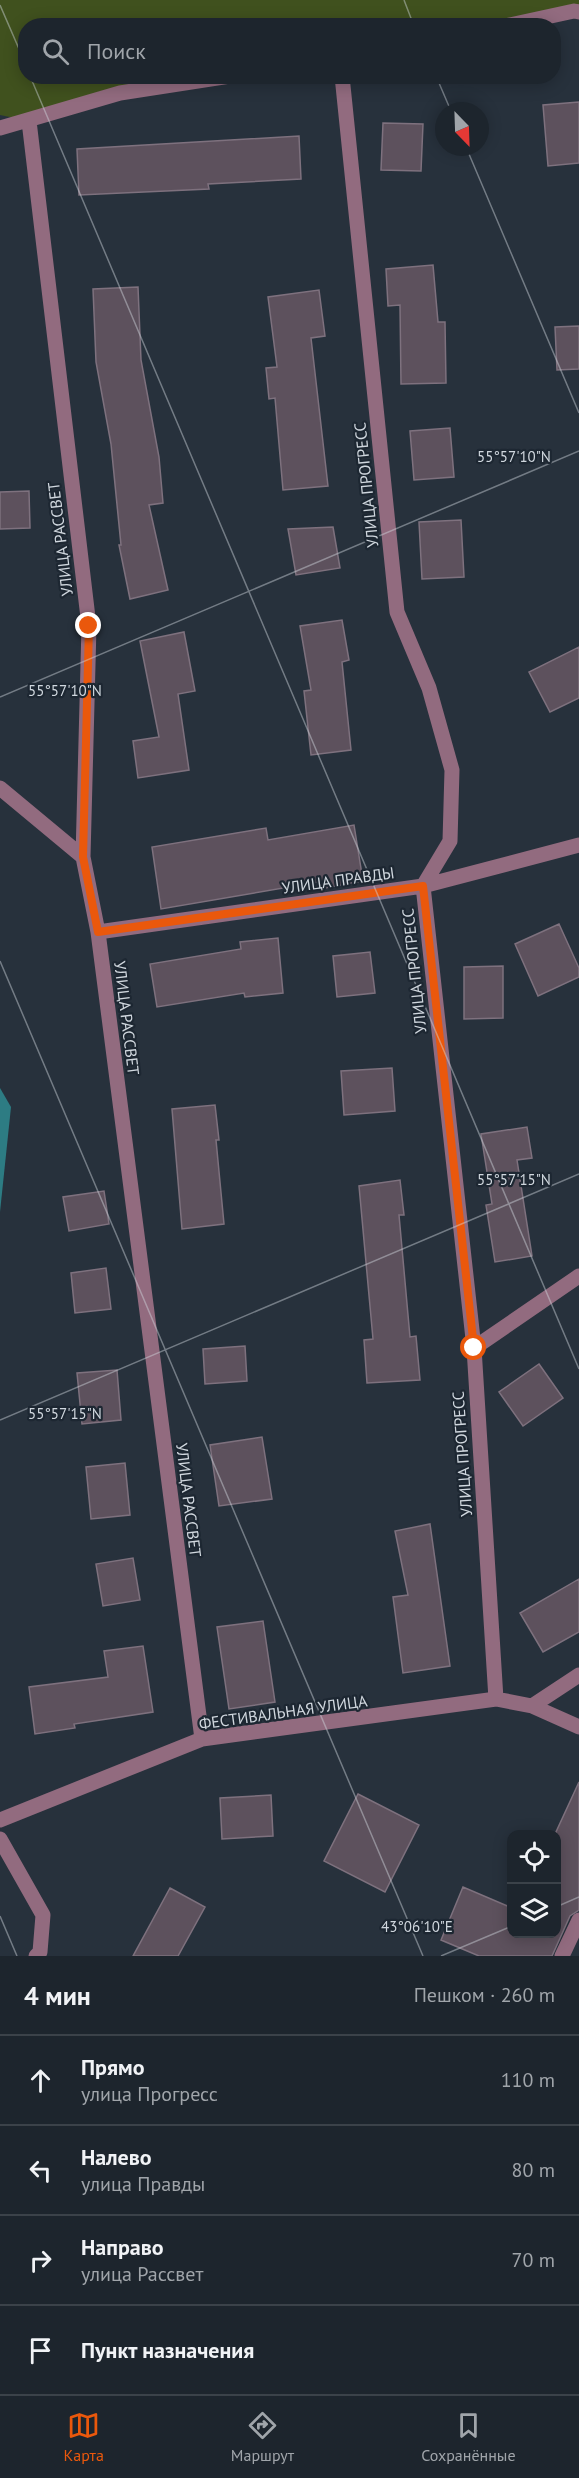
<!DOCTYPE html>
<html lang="ru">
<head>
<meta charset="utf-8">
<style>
  body { margin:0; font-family:"PT Sans",sans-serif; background:#252d35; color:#f1f3f6 }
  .controls { position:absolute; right:18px; bottom:18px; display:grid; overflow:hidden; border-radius:12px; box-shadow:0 3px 15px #0003 }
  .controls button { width:54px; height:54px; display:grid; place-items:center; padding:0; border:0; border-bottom:2px solid #3b4249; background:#1d252d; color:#f1f3f6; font:30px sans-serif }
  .compass { position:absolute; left:435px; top:102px; width:54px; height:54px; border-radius:50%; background:#1d252d; box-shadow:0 3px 15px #0003; rotate:157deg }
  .stop { position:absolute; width:18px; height:18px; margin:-14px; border:4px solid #ea580c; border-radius:50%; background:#fff }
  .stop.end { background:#ea580c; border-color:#fff; box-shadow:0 2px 6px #0008 }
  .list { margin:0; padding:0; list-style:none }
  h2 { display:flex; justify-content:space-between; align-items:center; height:78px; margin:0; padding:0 24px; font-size:26px }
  h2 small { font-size:20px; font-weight:400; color:#a0a5aa }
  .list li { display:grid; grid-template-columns:39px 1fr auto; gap:18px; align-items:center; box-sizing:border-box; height:90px; padding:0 24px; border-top:2px solid #3b4249 }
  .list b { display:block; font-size:22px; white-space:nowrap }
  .list p { margin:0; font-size:20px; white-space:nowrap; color:#a0a5aa }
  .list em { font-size:20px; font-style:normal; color:#a0a5aa }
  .icon { flex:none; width:33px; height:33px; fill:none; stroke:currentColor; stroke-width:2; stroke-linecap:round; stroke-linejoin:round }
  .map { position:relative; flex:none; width:579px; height:1956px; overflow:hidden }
  .search { position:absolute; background:#1d252d; box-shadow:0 3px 15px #0003; left:18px; right:18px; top:18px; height:66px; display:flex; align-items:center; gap:15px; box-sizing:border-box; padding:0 21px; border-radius:24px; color:#a0a5aa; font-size:22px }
  .sheet { height:438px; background:#1d252d }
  nav { display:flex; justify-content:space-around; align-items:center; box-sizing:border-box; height:84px; border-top:2px solid #3b4249; background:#1d252d; font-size:16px; color:#a0a5aa }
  nav a { display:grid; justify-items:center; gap:3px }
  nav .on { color:#ea580c }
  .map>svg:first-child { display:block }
</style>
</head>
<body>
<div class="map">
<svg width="579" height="1956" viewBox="0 0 579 1956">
  <rect width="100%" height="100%" fill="#27313c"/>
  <!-- green -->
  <path fill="#40511e" d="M0 0H579V9L505 26H26V76L230 77 120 93 29 121 0 115Z"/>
  <!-- water -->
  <path fill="#2d7c83" d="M0 1088 11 1107 0 1212Z"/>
  <!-- building -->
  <path fill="#5d515d" stroke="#7e717e" stroke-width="1.5" d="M579 102V163L548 166 543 105Z
    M383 123 423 124 421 171 381 170Z
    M299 136 301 179 208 184 209 189 79 195 77 149Z
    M433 265 438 322H445L446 383 401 384 400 305 388 306 386 269Z
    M138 287 141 360 159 457 163 503 149 505 168 590 130 599 119 545H121L111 444 96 362 93 289Z
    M319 290 325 336 311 338 328 486 283 490 275 398 269 399 266 368 277 367 268 297Z
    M579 326V369L557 370 555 327Z
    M450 428 454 477 414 480 410 431Z
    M29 491 30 528 0 529V492Z
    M461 520 464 577 422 579 419 522Z
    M333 527 340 568 296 575 288 529Z
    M342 620 349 660 342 662 351 750 311 755 304 691 311 690 300 626Z
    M184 632 195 691 178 694 189 770 138 778 133 741 159 737 140 641Z
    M579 647V698L550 712 529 672Z
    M354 825 363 881 319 889 318 882 161 909 152 847 266 828 268 840Z
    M559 924 579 968V977L538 996 515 944Z
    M278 938 283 993 245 997 244 993 157 1007 150 964 241 949 240 942Z
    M370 952 375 993 337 997 333 956Z
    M503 966V1018L464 1019V967Z
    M392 1068 395 1111 344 1115 341 1071Z
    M215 1105 219 1140H216L224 1224 182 1229 172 1109Z
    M527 1127 532 1158 517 1160 532 1256 495 1262 486 1205 492 1204 481 1134Z
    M400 1180 404 1215H399L410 1337 416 1336 420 1380 367 1383 364 1340 373 1339 359 1186Z
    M104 1191 109 1224 69 1231 63 1197Z
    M106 1268 111 1309 75 1313 71 1273Z
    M245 1346 247 1381 205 1384 203 1349Z
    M539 1364 563 1398 523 1426 499 1392Z
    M117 1370 121 1420 82 1424 77 1373Z
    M262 1437 272 1499 219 1506 210 1445Z
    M125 1463 130 1515 91 1519 86 1467Z
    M430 1524 450 1666 403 1673 393 1597 408 1595 395 1531Z
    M133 1558 140 1600 103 1606 96 1564Z
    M579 1579V1632L543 1652 520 1613Z
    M263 1621 275 1702 229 1709 217 1627Z
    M143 1646 153 1712 74 1724 75 1728 35 1734 29 1687 108 1677 104 1651Z
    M579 1782V1910L570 1916 552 1956H479L441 1940 463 1887 512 1908V1934H556V1832Z
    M358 1794 419 1825 385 1892 324 1861Z
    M271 1795 273 1836 222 1839 220 1798Z
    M170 1888 205 1907 178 1956H133Z"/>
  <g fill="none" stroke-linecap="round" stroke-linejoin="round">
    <!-- minor -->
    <path stroke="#926b7f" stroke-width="15" d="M505 26 574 11 579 12
      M342 76 397 612 429 688 452 770 450 841 423 886 474 1348 496 1699
      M29 121 89 626 83 857 98 932 202 1739
      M0 128 120 93 230 76
      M0 788 83 857
      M98 932 423 886 579 845
      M474 1348 579 1276
      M532 1706 579 1675
      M0 1820 202 1739 496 1699 532 1706 579 1727
      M0 1839 43 1915 40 1952 36 1956
      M562 1956 579 1920"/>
  </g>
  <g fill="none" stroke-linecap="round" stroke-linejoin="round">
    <!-- route -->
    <path stroke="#ea580c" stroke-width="8" d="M89 626 83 857 98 932 423 886 474 1348"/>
  </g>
  <!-- ticks -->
  <path fill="none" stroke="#d0d7de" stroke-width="1.5" stroke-opacity="0.45" d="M404 0 414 26M0 5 26 65M30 76 579 1369M436 76 451 111M466 147 579 413M0 697 579 451M0 961 423 1956M0 1420 579 1174M556 1907 579 1897M0 1916 17 1956M441 1956 512 1926"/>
  <g text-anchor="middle" stroke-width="4.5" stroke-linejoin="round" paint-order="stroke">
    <!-- street labels -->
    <g font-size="16" fill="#d0d7de" stroke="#1d2732">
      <text transform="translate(366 485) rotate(-96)" y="6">УЛИЦА ПРОГРЕСС</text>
      <text transform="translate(60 539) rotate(-97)" y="6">УЛИЦА РАССВЕТ</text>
      <text transform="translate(338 880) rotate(-8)" y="6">УЛИЦА ПРАВДЫ</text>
      <text transform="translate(414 971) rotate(-96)" y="6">УЛИЦА ПРОГРЕСС</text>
      <text transform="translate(127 1018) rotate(83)" y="6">УЛИЦА РАССВЕТ</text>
      <text transform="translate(462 1454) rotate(-94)" y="6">УЛИЦА ПРОГРЕСС</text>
      <text transform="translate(189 1500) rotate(83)" y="6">УЛИЦА РАССВЕТ</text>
      <text transform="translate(283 1712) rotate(-8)" y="6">ФЕСТИВАЛЬНАЯ УЛИЦА</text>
    </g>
  </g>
  <g font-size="15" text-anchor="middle" fill="#d0d7de" stroke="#1d2732" stroke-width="4.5" stroke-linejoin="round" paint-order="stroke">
    <text x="514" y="462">55°57'10"N</text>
    <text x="65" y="696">55°57'10"N</text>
    <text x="514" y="1185">55°57'15"N</text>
    <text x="65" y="1419">55°57'15"N</text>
    <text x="417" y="1932">43°06'10"E</text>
  </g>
</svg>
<div class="controls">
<button><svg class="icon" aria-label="locate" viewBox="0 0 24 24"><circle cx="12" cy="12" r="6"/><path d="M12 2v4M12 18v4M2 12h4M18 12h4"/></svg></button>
<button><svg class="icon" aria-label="layers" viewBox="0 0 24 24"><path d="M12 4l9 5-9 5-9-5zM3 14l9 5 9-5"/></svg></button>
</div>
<svg class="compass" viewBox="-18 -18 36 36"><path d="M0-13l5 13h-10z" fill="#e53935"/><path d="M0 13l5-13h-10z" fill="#a0a5aa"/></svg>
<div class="stop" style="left:474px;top:1348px"></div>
<div class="stop end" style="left:89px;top:626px"></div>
<div class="search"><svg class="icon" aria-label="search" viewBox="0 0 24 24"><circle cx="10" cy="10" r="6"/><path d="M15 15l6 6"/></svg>Поиск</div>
</div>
<section class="sheet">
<h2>4 мин<small>Пешком · 260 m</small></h2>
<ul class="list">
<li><svg class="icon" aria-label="ahead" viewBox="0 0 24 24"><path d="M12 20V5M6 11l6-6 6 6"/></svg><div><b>Прямо</b><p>улица Прогресс</p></div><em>110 m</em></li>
<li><svg class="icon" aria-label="left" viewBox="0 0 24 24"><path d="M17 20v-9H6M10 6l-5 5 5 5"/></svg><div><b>Налево</b><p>улица Правды</p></div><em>80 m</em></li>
<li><svg class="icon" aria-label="right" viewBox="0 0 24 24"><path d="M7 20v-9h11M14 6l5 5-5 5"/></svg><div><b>Направо</b><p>улица Рассвет</p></div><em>70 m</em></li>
<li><svg class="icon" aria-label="arrive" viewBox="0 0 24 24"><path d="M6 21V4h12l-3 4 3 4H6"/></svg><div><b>Пункт назначения</b></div></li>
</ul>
</section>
<nav>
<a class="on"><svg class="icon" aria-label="map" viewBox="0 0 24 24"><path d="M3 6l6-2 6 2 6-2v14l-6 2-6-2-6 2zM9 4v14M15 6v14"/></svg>Карта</a>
<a><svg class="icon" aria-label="directions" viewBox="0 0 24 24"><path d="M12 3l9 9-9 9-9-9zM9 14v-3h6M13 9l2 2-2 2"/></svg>Маршрут</a>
<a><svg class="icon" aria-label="saved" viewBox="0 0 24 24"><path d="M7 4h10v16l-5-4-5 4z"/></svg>Сохранённые</a>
</nav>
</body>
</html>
